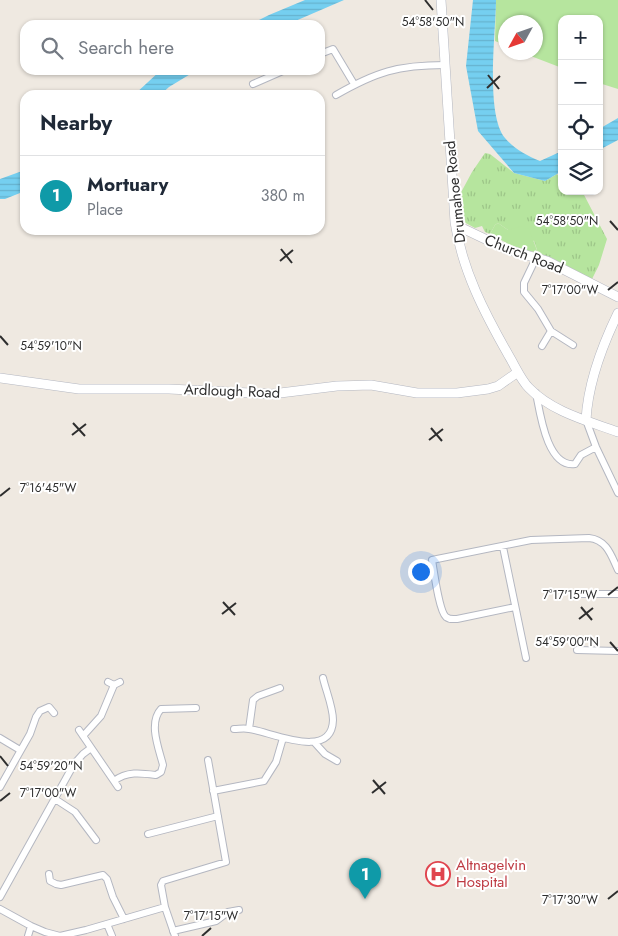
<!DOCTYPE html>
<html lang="en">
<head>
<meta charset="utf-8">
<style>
  body { margin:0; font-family:Jost,sans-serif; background:#f2f2f3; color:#1f2937 }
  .controls { position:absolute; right:15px; top:15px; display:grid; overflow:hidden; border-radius:10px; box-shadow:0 1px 4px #0004 }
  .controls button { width:45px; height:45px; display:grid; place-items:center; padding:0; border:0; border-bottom:1px solid #e0e1e3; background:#fff; color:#1f2937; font:25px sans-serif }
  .compass { position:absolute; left:498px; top:15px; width:45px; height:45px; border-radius:50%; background:#fff; box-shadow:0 1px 4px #0004; rotate:230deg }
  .you { position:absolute; left:420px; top:571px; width:18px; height:18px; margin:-12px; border:4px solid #fff; border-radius:50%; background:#1a73e8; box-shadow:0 0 0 8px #1a73e833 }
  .badge { display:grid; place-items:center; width:32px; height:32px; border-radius:50%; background:#db2777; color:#fff; font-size:16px; font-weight:700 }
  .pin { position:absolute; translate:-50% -41px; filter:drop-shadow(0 1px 2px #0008) }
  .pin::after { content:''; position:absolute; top:26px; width:18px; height:15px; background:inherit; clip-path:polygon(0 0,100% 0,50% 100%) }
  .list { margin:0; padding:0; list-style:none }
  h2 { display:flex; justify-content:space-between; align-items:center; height:65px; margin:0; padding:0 20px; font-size:21px }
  h2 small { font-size:16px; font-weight:400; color:#747a83 }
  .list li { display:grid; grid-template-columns:32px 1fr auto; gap:15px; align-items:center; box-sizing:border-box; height:80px; padding:0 20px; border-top:1px solid #e0e1e3 }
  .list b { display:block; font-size:19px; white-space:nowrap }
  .list p { margin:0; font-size:16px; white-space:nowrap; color:#747a83 }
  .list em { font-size:16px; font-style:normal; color:#747a83 }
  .icon { flex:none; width:28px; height:28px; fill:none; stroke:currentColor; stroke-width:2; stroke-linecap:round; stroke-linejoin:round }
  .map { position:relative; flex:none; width:618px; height:936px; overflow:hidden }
  .search { position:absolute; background:#fff; box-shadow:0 1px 4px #0004; left:20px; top:20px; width:305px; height:55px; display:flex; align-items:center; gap:12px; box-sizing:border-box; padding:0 18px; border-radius:15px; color:#747a83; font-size:19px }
  .panel { position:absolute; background:#fff; box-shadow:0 1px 4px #0004; left:20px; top:90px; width:305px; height:145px; border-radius:15px }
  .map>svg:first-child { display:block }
</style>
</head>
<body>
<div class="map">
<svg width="618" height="936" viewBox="0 0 618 936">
  <defs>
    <pattern id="grass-tufts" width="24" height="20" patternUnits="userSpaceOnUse" patternTransform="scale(1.25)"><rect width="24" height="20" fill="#b6e59e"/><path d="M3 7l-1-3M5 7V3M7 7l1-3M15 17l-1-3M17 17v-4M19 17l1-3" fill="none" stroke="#9dc588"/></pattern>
    <pattern id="water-rules" width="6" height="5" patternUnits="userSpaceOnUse" patternTransform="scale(1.25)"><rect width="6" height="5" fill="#75cff0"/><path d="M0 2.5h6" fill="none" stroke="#66b2ce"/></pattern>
  </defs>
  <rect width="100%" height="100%" fill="#efe9e1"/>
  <!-- grass -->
  <path fill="url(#grass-tufts)" d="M485 153 490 154 514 173 545 181 557 174 562 182V191H582L607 239 599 265 592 279 550 257 538 253 534 241 508 230 498 223 495 225 490 234 485 232 482 226 475 228 462 221 458 198 472 172Z"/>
  <!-- park -->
  <path fill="#b6e59e" d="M496 0H618V89L599 83V19H562V68L523 53 536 52V22H506L505 45 495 41Z
    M498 223 508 230 522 226 524 228 529 229 538 253 514 247 490 234 495 225Z"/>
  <!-- water -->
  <path fill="url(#water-rules)" d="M305 0H344L286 25H249L269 15Z
    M473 0H496C496 32 485 114 505 138 514 149 527 156 540 161L562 151V171L545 181 514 173 478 131 466 66Z
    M161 70H197L169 87 160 95H134Z
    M618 118V140L599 150V129Z
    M25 170V191L5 199H0V179Z"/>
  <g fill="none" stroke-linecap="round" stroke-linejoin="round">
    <defs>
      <path id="street" d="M320 54 333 49 354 84
        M253 84 285 70
        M336 95C376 72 398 65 445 65
        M536 258 524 283V292L538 309 551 331 573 345
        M542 346 551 331
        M536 393C540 413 547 468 575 464L581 455 596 447
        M586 420 596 447 618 493
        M503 547 526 658
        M573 594H618
        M515 607 457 619C453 619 450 620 446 617 439 611 434 571 432 560L531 540 589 538C607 540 611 555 618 570
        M577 650 618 651
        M108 682 114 685 120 682
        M234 729C239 729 244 728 249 729 269 731 332 762 333 720 333 707 326 691 323 678
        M249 729 253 700 258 696 280 688
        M79 730 118 787
        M83 736 101 716 114 685
        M0 738 20 750
        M315 743 325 754 337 761
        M114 781C127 771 141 773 156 775L161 772 163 765C159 749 148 723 161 709L196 708
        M0 787 30 734 36 717 40 711 49 707 54 713
        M213 791 264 781 276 762 283 738
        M55 799 75 812 96 840
        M148 834 218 816
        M49 874 50 881 56 884 61 885 103 875 107 879 113 897 124 919
        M0 897 74 764 83 754 91 748
        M0 909 31 926 45 932 60 936 86 930 165 907
        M107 924 112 936
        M173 931 216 921 228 912 239 910
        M28 936 31 926
        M175 936 165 907 161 885 163 881 226 862 208 760"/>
      <path id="secondary" d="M441 0 455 222C462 270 485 314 509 356 515 366 521 380 529 388 552 412 588 421 618 432
        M456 228 464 229 506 249 547 261 618 297
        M0 378 79 389H169L272 394 337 386 371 385 417 393H457L488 389 498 386 518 372
        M586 420C588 382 602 346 618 313"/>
    </defs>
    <!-- street casing -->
    <use href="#street" stroke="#b4b7c1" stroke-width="8"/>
    <!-- secondary casing -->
    <use href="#secondary" stroke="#b4b7c1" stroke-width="10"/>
    <!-- street -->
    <use href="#street" stroke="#fff" stroke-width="6"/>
    <!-- secondary -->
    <use href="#secondary" stroke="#fff" stroke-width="9"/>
  </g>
  <!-- ticks -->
  <path fill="none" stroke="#2e2e2e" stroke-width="2" d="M425 0 433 10M488 75 499 89M487 88 500 76M610 221 618 230M281 249 292 263M280 261 293 250M608 290 618 282M0 336 8 345M73 423 85 436M431 428 442 441M72 435 86 424M429 440 443 429M0 496 10 488M608 595 618 587M223 602 235 615M581 607 592 620M222 614 236 603M579 619 593 608M610 642 618 651M0 756 8 766M373 780 385 794M372 793 386 782M0 801 10 793M608 899 618 891M202 936 211 928"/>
  <!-- icons -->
  <defs>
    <symbol id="hospital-ring" viewBox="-11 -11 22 22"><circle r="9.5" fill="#fff" stroke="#e0444e" stroke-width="1.5"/><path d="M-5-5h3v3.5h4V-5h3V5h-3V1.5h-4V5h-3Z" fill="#e0444e"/></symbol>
  </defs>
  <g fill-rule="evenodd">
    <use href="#hospital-ring" x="424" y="860" width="28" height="28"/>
  </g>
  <g text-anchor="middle" stroke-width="4" stroke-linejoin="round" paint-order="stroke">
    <!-- street labels -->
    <g font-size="15" fill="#2e2e2e" stroke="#fff">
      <text transform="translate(455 192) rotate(-96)" y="5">Drumahoe Road</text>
      <text transform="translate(524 254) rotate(21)" y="5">Church Road</text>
      <text transform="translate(232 391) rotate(2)" y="5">Ardlough Road</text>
    </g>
    <!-- health labels -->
    <g font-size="15" fill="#be3a42" stroke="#fff" text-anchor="start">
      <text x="456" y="870">Altnagelvin<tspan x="456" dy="17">Hospital</tspan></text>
    </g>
  </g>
  <g font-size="12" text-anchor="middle" fill="#2e2e2e" stroke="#fff" stroke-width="4" stroke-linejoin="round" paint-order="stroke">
    <text x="433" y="26">54°58'50"N</text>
    <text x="567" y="225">54°58'50"N</text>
    <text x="570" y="294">7°17'00"W</text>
    <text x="51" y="350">54°59'10"N</text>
    <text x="48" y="492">7°16'45"W</text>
    <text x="570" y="599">7°17'15"W</text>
    <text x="567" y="646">54°59'00"N</text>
    <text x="51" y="770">54°59'20"N</text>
    <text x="48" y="797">7°17'00"W</text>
    <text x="570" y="904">7°17'30"W</text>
    <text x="211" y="920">7°17'15"W</text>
  </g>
</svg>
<div class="controls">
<button>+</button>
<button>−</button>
<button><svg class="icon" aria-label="locate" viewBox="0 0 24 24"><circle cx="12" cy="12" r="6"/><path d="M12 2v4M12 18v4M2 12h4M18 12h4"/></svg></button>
<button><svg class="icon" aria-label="layers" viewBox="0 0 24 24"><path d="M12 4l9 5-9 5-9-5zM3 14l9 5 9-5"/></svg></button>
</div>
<svg class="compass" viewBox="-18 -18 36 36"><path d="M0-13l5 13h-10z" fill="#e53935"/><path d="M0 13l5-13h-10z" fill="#747a83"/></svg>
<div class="you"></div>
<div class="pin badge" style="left:365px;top:899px;background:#0f9aa8">1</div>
<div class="search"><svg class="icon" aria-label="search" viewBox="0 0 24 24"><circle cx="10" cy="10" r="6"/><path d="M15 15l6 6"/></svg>Search here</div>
<section class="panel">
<h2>Nearby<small></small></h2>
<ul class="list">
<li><span class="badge" style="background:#0f9aa8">1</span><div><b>Mortuary</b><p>Place</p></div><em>380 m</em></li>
</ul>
</section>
</div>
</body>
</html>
